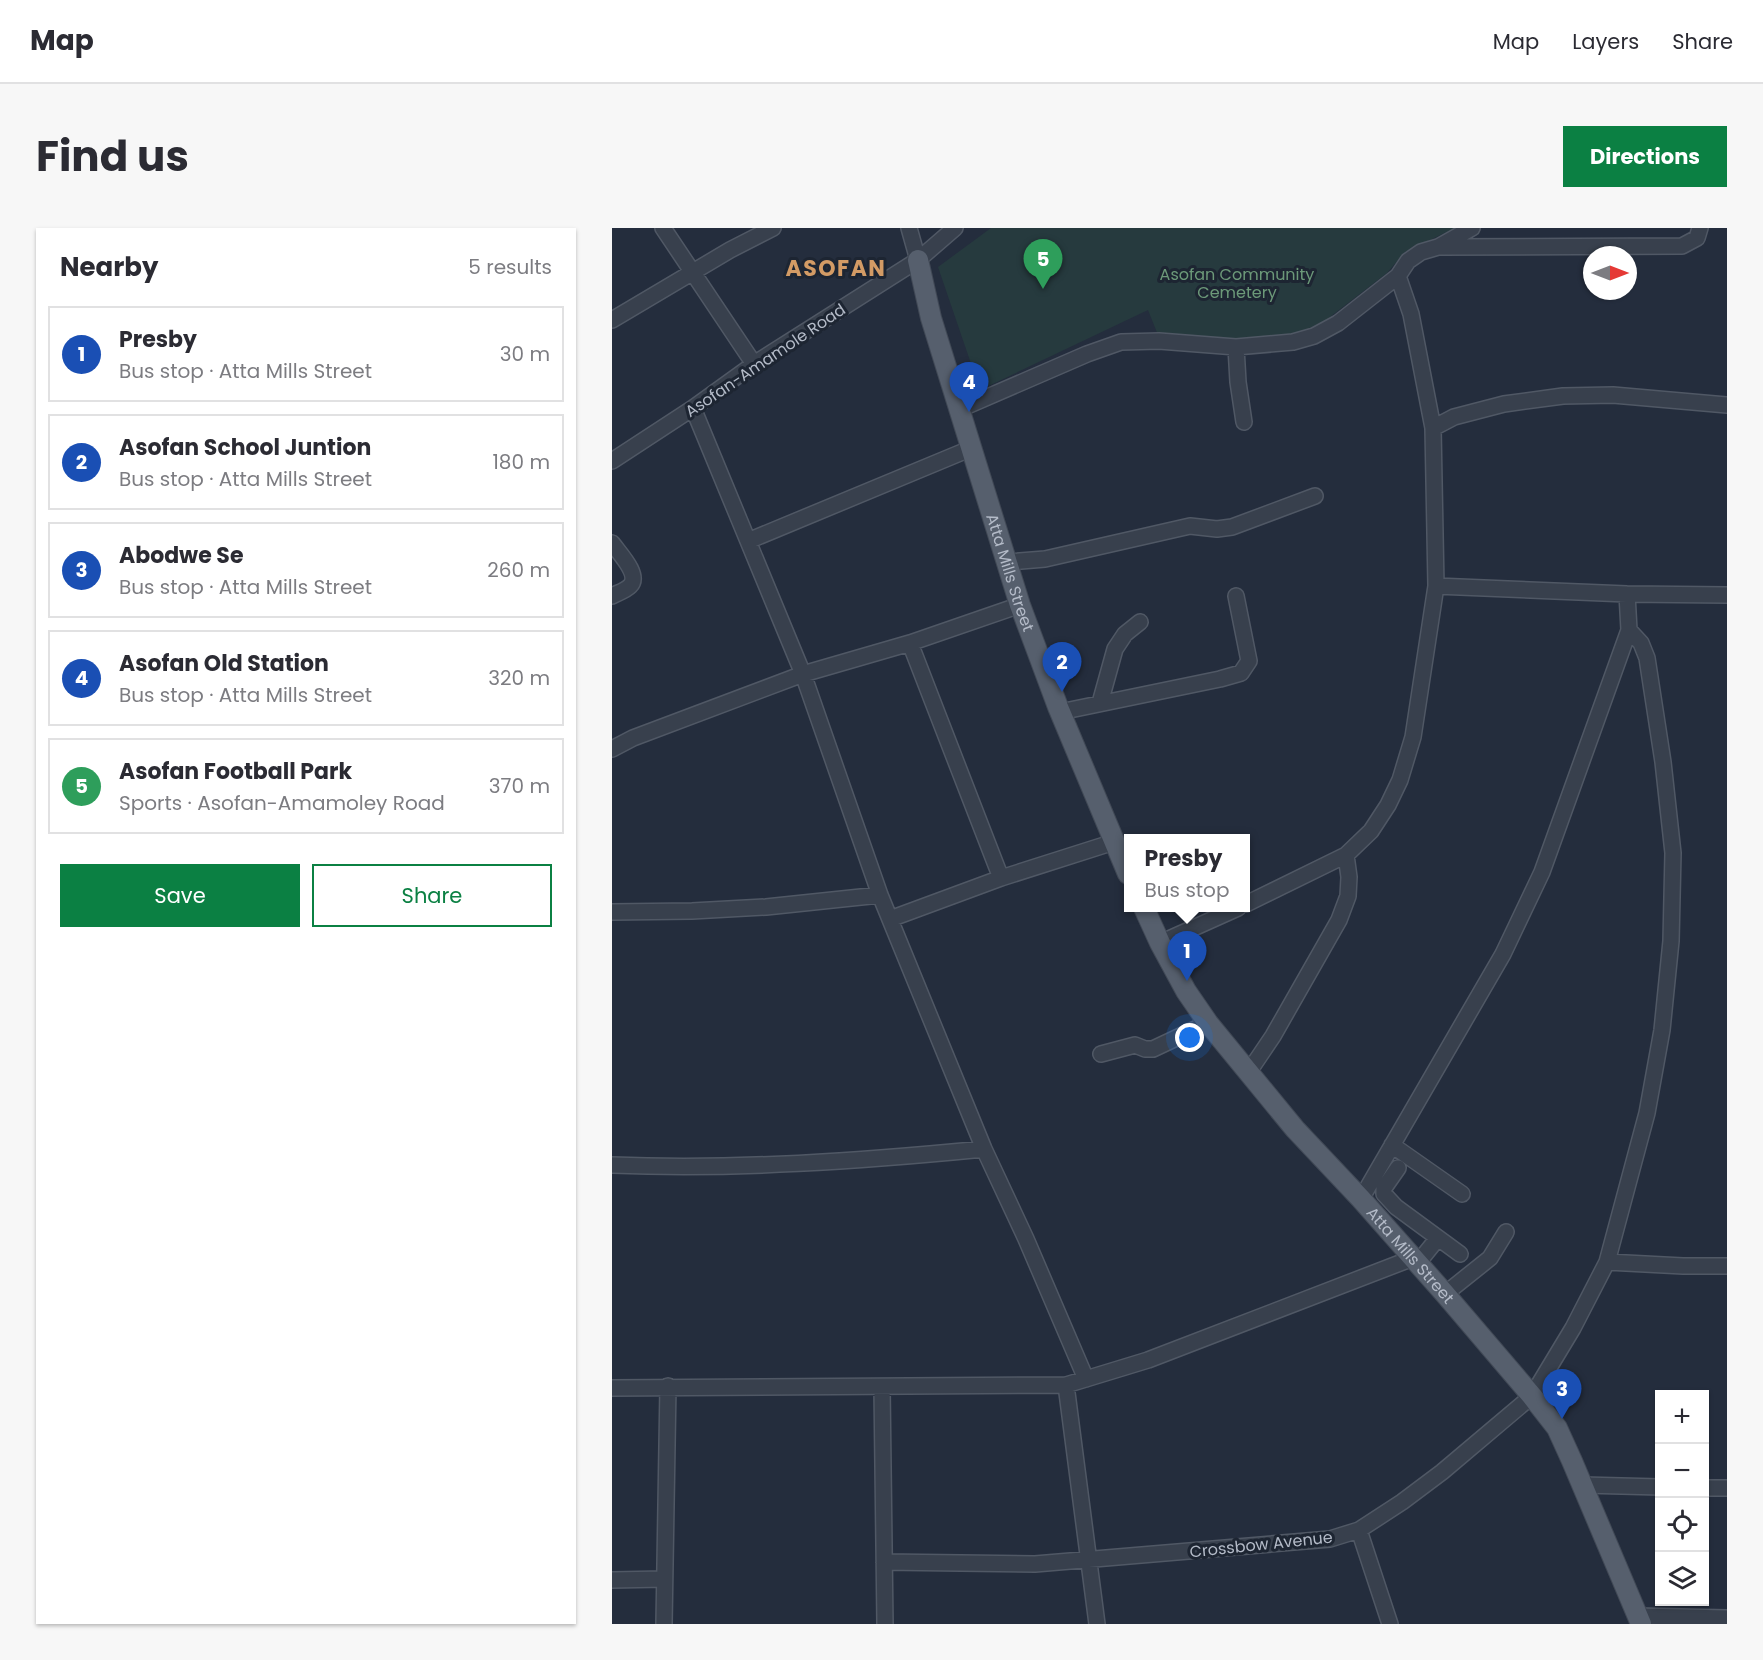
<!DOCTYPE html>
<html lang="en">
<head>
<meta charset="utf-8">
<style>
  body { margin:0; font-family:Poppins,sans-serif; background:#f7f7f7; color:#2b2b33 }
  .controls { position:absolute; right:18px; bottom:18px; display:grid; overflow:hidden; border-radius:0px; box-shadow:0 2px 4px #0004 }
  .controls button { width:54px; height:54px; display:grid; place-items:center; padding:0; border:0; border-bottom:2px solid #e1e1e2; background:#fff; color:#2b2b33; font:30px sans-serif }
  .compass { position:absolute; left:971px; top:18px; width:54px; height:54px; border-radius:50%; background:#fff; box-shadow:0 2px 4px #0004; rotate:90deg }
  .you { position:absolute; left:578px; top:810px; width:21px; height:21px; margin:-15px; border:4px solid #fff; border-radius:50%; background:#1a73e8; box-shadow:0 0 0 9px #1a73e833 }
  .badge { display:grid; place-items:center; width:39px; height:39px; border-radius:50%; background:#0b8043; color:#fff; font-size:20px; font-weight:700 }
  .pin { position:absolute; translate:-50% -50px; filter:drop-shadow(0 2px 3px #0008) }
  .pin::after { content:''; position:absolute; top:32px; width:21px; height:18px; background:inherit; clip-path:polygon(0 0,100% 0,50% 100%) }
  .popup { position:absolute; left:512px; top:606px; width:126px; height:78px; box-sizing:border-box; display:grid; place-content:center; border-radius:0px; background:#fff; filter:drop-shadow(0 2px 4px #0005); font-size:20px; white-space:nowrap; color:#7c7c81 }
  .popup b { font-size:22px; color:#2b2b33 }
  .popup::after { content:''; position:absolute; left:50%; top:100%; margin-left:-12px; border:12px solid transparent; border-top-color:#fff }
  .list { margin:0; padding:0; list-style:none }
  h2 { display:flex; justify-content:space-between; align-items:center; height:78px; margin:0; padding:0 24px; font-size:26px }
  h2 small { font-size:20px; font-weight:400; color:#7c7c81 }
  .list li { display:grid; grid-template-columns:39px 1fr auto; gap:18px; align-items:center; box-sizing:border-box; height:96px; margin:0 12px 12px; padding:0 12px; border:2px solid #e1e1e2; border-radius:0px }
  .list b { display:block; font-size:22px; white-space:nowrap }
  .list p { margin:0; font-size:20px; white-space:nowrap; color:#7c7c81 }
  .list em { font-size:20px; font-style:normal; color:#7c7c81 }
  .actions { display:flex; gap:12px; padding:18px 24px }
  .actions a { flex:1; padding:14px 0; border:2px solid #0b8043; border-radius:0px; text-align:center; font-size:21px; color:#0b8043 }
  .actions .main { background:#0b8043; color:#fff }
  .icon { flex:none; width:33px; height:33px; fill:none; stroke:currentColor; stroke-width:2; stroke-linecap:round; stroke-linejoin:round }
  .map { position:relative; flex:none; width:1115px; height:1396px; overflow:hidden; border-radius:0px }
  header { display:flex; align-items:center; gap:36px; box-sizing:border-box; height:84px; padding:0 30px; background:#fff; border-bottom:2px solid #e1e1e2 }
  header strong { font-size:28px }
  nav { display:flex; gap:33px; margin-inline-start:auto; font-size:21px }
  .intro { display:flex; align-items:center; justify-content:space-between; box-sizing:border-box; height:144px; padding:0 36px }
  h1 { margin:0; font-size:42px }
  .button { padding:15px 27px; border-radius:0px; background:#0b8043; color:#fff; font-size:21px; font-weight:700 }
  main { display:flex; gap:36px; padding:0 36px }
  aside { flex:1; background:#fff; border-radius:0px; box-shadow:0 2px 4px #0004 }
  .map>svg:first-child { display:block }
</style>
</head>
<body>
<header>
<strong>Map</strong>
<nav><a>Map</a><a>Layers</a><a>Share</a></nav>
</header>
<div class="intro"><h1>Find us</h1><a class="button">Directions</a></div>
<main>
<aside>
<h2>Nearby<small>5 results</small></h2>
<ul class="list">
<li><span class="badge" style="background:#1a4fb4">1</span><div><b>Presby</b><p>Bus stop · Atta Mills Street</p></div><em>30 m</em></li>
<li><span class="badge" style="background:#1a4fb4">2</span><div><b>Asofan School Juntion</b><p>Bus stop · Atta Mills Street</p></div><em>180 m</em></li>
<li><span class="badge" style="background:#1a4fb4">3</span><div><b>Abodwe Se</b><p>Bus stop · Atta Mills Street</p></div><em>260 m</em></li>
<li><span class="badge" style="background:#1a4fb4">4</span><div><b>Asofan Old Station</b><p>Bus stop · Atta Mills Street</p></div><em>320 m</em></li>
<li><span class="badge" style="background:#2e9e5b">5</span><div><b>Asofan Football Park</b><p>Sports · Asofan-Amamoley Road</p></div><em>370 m</em></li>
</ul>
<div class="actions"><a class="main">Save</a><a>Share</a></div>
</aside>
<div class="map">
<svg width="1115" height="1396" viewBox="0 0 1115 1396">
  <rect width="100%" height="100%" fill="#242d3d"/>
  <!-- green -->
  <path fill="#263a3e" d="M379 0H843L793 24 775 45 714 92 684 107 630 112 546 107 536 82 368 162 326 39Z"/>
  <g fill="none" stroke-linecap="round" stroke-linejoin="round">
    <defs>
      <path id="minor" d="M51 0 142 136
        M297 0 306 32
        M828 19 1070 18 1085 10 1088 0
        M0 92 118 22 161 0
        M624 119 626 154 632 194
        M81 180 191 446 268 667 372 921 414 1011 474 1151
        M348 181 475 126 509 114 547 113 624 119 681 114 702 108 726 95 786 48 796 33 809 24 826 19 860 0
        M821 200 842 189 892 176 951 168 1001 167 1115 177
        M0 233 81 180 142 136 306 32 343 0
        M136 313 360 220
        M0 315C7 325 29 347 18 358 13 363 5 365 0 368
        M396 334 433 331 578 298 605 301 620 299 703 268
        M824 358 1015 366 1115 367
        M298 415 389 650
        M488 475 503 421 513 406 528 394
        M448 484 608 451 629 445 637 433 624 368
        M0 521 21 510 191 446 298 415 408 377
        M634 676 734 627 759 603 776 577 788 552 801 509 824 358 821 200 799 86 786 48
        M0 684 80 683 154 679 268 667
        M278 691 389 650 502 614
        M548 715 626 680
        M489 826 523 817 533 821H541L596 795
        M636 845 661 808 727 692 736 668 737 649 734 627
        M780 917 850 966
        M0 937C124 942 249 933 372 921
        M786 940 772 960V966L784 979 848 1026
        M749 971 891 726 930 644 1017 402 1015 366
        M995 1034 1071 1038H1115
        M805 1036 826 1010
        M833 1066 878 1030 894 1004
        M454 1157 485 1396
        M270 1159 273 1396
        M0 1160 454 1157 536 1132 801 1030
        M971 1257 1048 1259
        M1092 1260H1115
        M747 1302 778 1396
        M272 1334 423 1336 718 1311 747 1302 790 1274 830 1244 920 1168 961 1100 995 1034 1035 885 1050 802 1059 713 1061 625 1051 534 1035 430 1029 415 1017 402
        M0 1352 52 1351
        M1025 1388 1115 1390
        M52 1396 56 1158"/>
      <g id="major">
        <path id="s1" d="M306 32 319 90 408 377 446 479 516 646"/>
        <path id="s2" d="M532 680 548 715 574 763 596 795 683 901 749 971 833 1066 920 1168 945 1200 960 1233 1029 1396"/>
      </g>
    </defs>
    <!-- minor casing -->
    <use href="#minor" stroke="#505865" stroke-width="18"/>
    <!-- major casing -->
    <use href="#major" stroke="#414956" stroke-width="22"/>
    <!-- minor -->
    <use href="#minor" stroke="#38404d" stroke-width="15"/>
    <!-- major -->
    <use href="#major" stroke="#565f6d" stroke-width="20"/>
  </g>
  <g text-anchor="middle" stroke-width="6" stroke-linejoin="round" paint-order="stroke">
    <!-- park labels -->
    <g font-size="16" fill="#6c9979" stroke="#1d2532">
      <text x="625" y="52">Asofan Community<tspan x="625" dy="18">Cemetery</tspan></text>
    </g>
    <!-- street labels -->
    <g font-size="16" fill="#b4bbc8" stroke="#1d2532">
      <text transform="translate(153 132) rotate(-34)" y="6">Asofan-Amamole Road</text>
      <text dy="6" stroke="none"><textPath href="#s1" startOffset="326">Atta Mills Street</textPath></text>
      <text dy="6" stroke="none"><textPath href="#s2" startOffset="440">Atta Mills Street</textPath></text>
      <text transform="translate(649 1316) rotate(-6)" y="6">Crossbow Avenue</text>
    </g>
    <!-- district labels -->
    <g font-size="22" font-weight="bold" letter-spacing="1.5" fill="#d39b65" stroke="#1d2532">
      <text x="224" y="48">ASOFAN</text>
    </g>
  </g>
</svg>
<div class="controls">
<button>+</button>
<button>−</button>
<button><svg class="icon" aria-label="locate" viewBox="0 0 24 24"><circle cx="12" cy="12" r="6"/><path d="M12 2v4M12 18v4M2 12h4M18 12h4"/></svg></button>
<button><svg class="icon" aria-label="layers" viewBox="0 0 24 24"><path d="M12 4l9 5-9 5-9-5zM3 14l9 5 9-5"/></svg></button>
</div>
<svg class="compass" viewBox="-18 -18 36 36"><path d="M0-13l5 13h-10z" fill="#e53935"/><path d="M0 13l5-13h-10z" fill="#7c7c81"/></svg>
<div class="you"></div>
<div class="pin badge" style="left:575px;top:753px;background:#1a4fb4">1</div>
<div class="popup"><b>Presby</b>Bus stop</div>
<div class="pin badge" style="left:450px;top:464px;background:#1a4fb4">2</div>
<div class="pin badge" style="left:950px;top:1191px;background:#1a4fb4">3</div>
<div class="pin badge" style="left:357px;top:184px;background:#1a4fb4">4</div>
<div class="pin badge" style="left:431px;top:61px;background:#2e9e5b">5</div>
</div>
</main>
</body>
</html>
